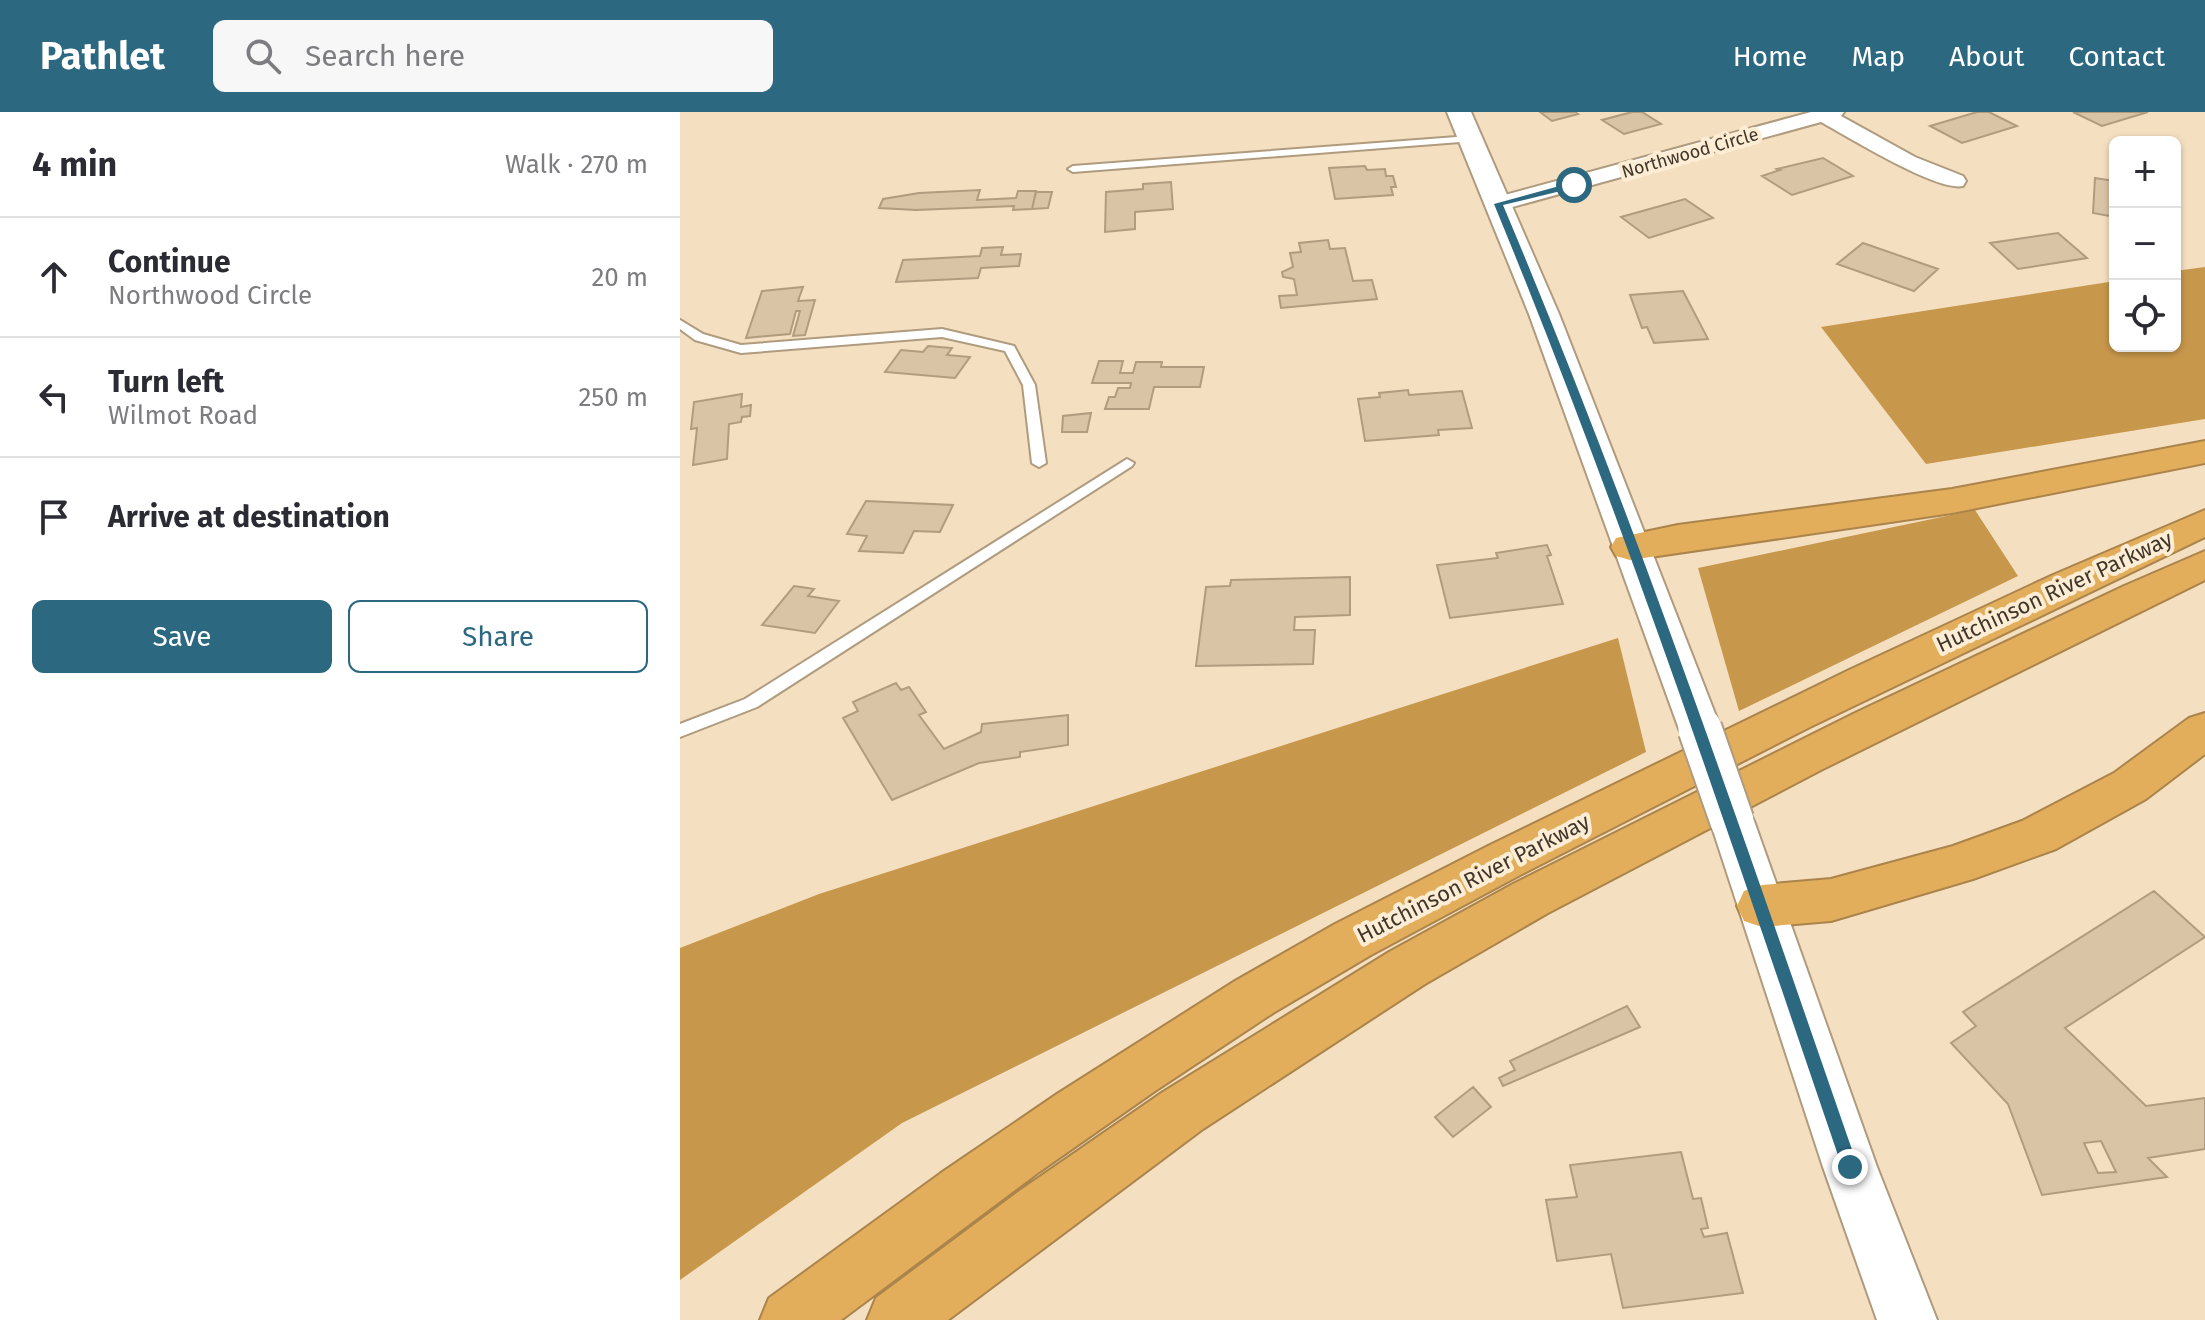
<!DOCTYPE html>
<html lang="en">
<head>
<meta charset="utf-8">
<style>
  body { margin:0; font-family:"Fira Sans",sans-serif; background:#f7f7f7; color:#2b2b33 }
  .controls { position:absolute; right:24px; top:24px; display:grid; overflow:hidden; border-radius:12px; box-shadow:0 2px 6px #0004 }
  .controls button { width:72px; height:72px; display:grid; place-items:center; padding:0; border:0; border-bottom:2px solid #e1e1e2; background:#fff; color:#2b2b33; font:40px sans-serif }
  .stop { position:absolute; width:24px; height:24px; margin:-18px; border:6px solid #2c6980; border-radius:50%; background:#fff }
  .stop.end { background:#2c6980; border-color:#fff; box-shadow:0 2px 8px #0008 }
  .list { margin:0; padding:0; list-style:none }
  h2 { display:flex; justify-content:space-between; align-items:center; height:104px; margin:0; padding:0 32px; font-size:34px }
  h2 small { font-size:26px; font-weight:400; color:#7c7c81 }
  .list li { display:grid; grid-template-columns:52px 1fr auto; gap:24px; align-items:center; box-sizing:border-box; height:120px; padding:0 32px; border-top:2px solid #e1e1e2 }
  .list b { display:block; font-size:30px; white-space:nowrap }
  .list p { margin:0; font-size:26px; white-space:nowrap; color:#7c7c81 }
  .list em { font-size:26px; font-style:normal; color:#7c7c81 }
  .actions { display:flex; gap:16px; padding:24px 32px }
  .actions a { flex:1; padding:18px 0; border:2px solid #2c6980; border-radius:12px; text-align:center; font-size:28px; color:#2c6980 }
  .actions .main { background:#2c6980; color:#fff }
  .icon { flex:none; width:44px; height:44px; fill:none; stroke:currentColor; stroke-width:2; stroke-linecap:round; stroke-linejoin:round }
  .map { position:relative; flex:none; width:1525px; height:1208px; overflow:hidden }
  header { display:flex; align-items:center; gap:48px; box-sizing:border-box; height:112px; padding:0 40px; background:#2c6980; color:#fff }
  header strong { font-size:38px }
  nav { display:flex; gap:44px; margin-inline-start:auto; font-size:28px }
  .search { width:560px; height:72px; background:#f7f7f7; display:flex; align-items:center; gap:20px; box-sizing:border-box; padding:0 28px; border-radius:12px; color:#7c7c81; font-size:30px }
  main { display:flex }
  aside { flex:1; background:#fff }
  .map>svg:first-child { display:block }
</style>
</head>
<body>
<header>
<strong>Pathlet</strong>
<div class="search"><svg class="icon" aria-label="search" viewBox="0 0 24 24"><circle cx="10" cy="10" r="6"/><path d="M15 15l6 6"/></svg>Search here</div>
<nav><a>Home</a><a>Map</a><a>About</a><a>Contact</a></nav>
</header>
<main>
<aside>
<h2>4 min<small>Walk · 270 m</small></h2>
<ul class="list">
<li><svg class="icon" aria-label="ahead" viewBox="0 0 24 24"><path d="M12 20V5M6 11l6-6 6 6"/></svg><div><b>Continue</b><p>Northwood Circle</p></div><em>20 m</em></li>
<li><svg class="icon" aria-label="left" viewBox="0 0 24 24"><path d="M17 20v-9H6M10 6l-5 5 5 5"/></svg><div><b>Turn left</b><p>Wilmot Road</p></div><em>250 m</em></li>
<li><svg class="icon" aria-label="arrive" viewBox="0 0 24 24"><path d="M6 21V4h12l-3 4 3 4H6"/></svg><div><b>Arrive at destination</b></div></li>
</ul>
<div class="actions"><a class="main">Save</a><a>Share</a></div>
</aside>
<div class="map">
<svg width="1525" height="1208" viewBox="0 0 1525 1208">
  <rect width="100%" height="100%" fill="#f5dfc1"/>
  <!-- forest -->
  <path fill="#c7974b" d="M1525 155V307L1246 352 1141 215 1435 169V234H1495V159Z
    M1295 398 1338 464 1059 599 1018 456Z
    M938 526 966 640 222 1011 0 1168V836L139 782Z"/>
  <!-- building -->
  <path fill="#d9c4a6" stroke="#b09c7f" stroke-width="2" fill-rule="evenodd" d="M860 0H895L898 2 872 9Z
    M952 0H962L981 12 944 22 922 8Z
    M1297 0H1309L1337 14 1282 31 1250 14Z
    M1393 0H1468L1422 14Z
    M1143 46 1173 64 1112 83 1082 64 1100 58 1097 57Z
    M685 54 687 58 705 57 706 64H713L716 75H711L713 83 655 87 649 56Z
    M1415 66 1435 69V105L1413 101Z
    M491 70 493 97 455 100V117L425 120 426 80 463 77V72Z
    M300 78 297 88 336 86 338 79H356L352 97 333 98 334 94 236 98 199 96 203 87 239 81Z
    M356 80H372L368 96 352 97Z
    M1005 87 1033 106 969 126 941 105Z
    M1378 121 1407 146 1338 157 1310 131Z
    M648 128 650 137 665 136 673 169 692 168 697 187 601 196 599 184 617 183 614 167 603 165 602 160 613 155 610 141 621 140 619 131Z
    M1183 131 1258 157 1234 179 1157 152Z
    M323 135 321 143 341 142 339 154 301 156 298 166 216 170 223 148 300 144 302 136Z
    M123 175 118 189 135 188 125 223 113 224 120 199H116L110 222 66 226 82 179Z
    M1003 179 1028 227 974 231 967 215 962 216 950 183Z
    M248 234 272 236 267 243 290 245 275 266 205 260 221 238 243 240Z
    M419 249H443L440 261H453L456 250H482L481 255H524L520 275H474L469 297H425L429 285H435L438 276H450L451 271H412Z
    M728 278 729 283 782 279 792 316 758 318 759 323 685 329 678 287 700 285 699 281Z
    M62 282 61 295 71 293 70 304 62 305 61 310 49 312 47 347 13 353 17 316 11 317 14 290Z
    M411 301 407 320H382L383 304Z
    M186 389 273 393 260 420 234 419 223 441 179 439 187 424 167 422Z
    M867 433 871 443 867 444 883 492 770 506 757 453 818 446 816 441Z
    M670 465V503L615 505 614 518H635L633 552 516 554 526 475 550 474 551 468Z
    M114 474 134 477 128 484 159 489 135 521 82 513Z
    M216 571 221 578 229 575 246 600 239 603 264 637 301 620 302 612 388 603V633L340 640V645L299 651 212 688 163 606 178 599 173 590Z
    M1474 779 1525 825 1385 916 1466 994 1525 986V1037L1468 1046 1487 1065 1362 1083 1328 992 1271 931 1296 914 1283 900ZM1421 1029 1436 1060 1418 1061 1404 1031Z
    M947 894 960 915 823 974 819 966 835 958 830 949Z
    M793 975 811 995 773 1025 755 1005Z
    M1001 1040 1013 1087 1021 1086 1028 1116 1021 1117 1024 1125 1047 1121 1063 1181 943 1196 931 1142 877 1149 866 1088 897 1085 890 1053Z"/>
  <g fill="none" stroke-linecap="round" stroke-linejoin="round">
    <defs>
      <path id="service" d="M790 24 795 27 793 29 393 60 388 57 393 54Z
        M0 208 23 222 61 233 262 217 334 234 355 273 366 351 359 355 352 351 343 273 325 239 262 225 61 241 15 228 0 217Z
        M447 347 454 351 452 354 77 595 0 625V612L65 587Z"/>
      <path id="minor" d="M1131 0H1164L1161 4 1235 45 1283 64 1286 69 1283 74C1257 80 1167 24 1141 10L818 99 807 92 810 87Z"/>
      <path id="tertiary" d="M767 0H791L879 202 1041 617 1035 628 1020 633 1005 628 999 617 849 202Z
        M1052 691 1068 696 1074 709 1197 1055 1257 1208H1197L1143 1055 1030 709 1036 696Z"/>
      <path id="motorway" d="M1525 329V351L1272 401 950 448 936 444 931 435 936 426 998 413 1272 377Z
        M1525 398V425L1130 615 842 762 691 843 593 901 475 979 359 1060 161 1208H80L89 1186 261 1061 377 982 555 869 655 812 808 734 1167 559 1373 463Z
        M1525 439V468L1141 658 868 801 745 872 523 1017 268 1208H187L196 1186 338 1080 483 980 709 840 833 772 1175 601 1444 474Z
        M1525 601V642L1466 687 1376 737 1293 767 1151 809 1082 815 1064 809 1057 794 1064 779 1082 773 1151 767 1273 734 1342 709 1434 661 1509 606Z"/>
    </defs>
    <!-- service casing -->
    <use href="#service" stroke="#af9b7e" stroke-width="4"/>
    <!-- minor casing -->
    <use href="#minor" stroke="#af9b7e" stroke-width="4"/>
    <!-- tertiary casing -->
    <use href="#tertiary" stroke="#af9b7e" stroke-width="4"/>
    <!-- motorway casing -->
    <use href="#motorway" stroke="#aa844b" stroke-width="4"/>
    <!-- service -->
    <use href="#service" fill="#fff" fill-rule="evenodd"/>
    <!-- minor -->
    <use href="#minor" fill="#fff" fill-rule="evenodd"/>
    <!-- tertiary -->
    <use href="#tertiary" fill="#fff" fill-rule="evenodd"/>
    <!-- motorway -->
    <use href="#motorway" fill="#e3ae5c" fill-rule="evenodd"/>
    <defs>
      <path id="tertiary-bridge" d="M1020 617 1052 709"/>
    </defs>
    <!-- tertiary-bridge casing -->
    <use href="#tertiary-bridge" stroke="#af9b7e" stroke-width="47" stroke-linecap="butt"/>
    <!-- tertiary-bridge -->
    <use href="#tertiary-bridge" stroke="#fff" stroke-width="43"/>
  </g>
  <!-- route -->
  <path fill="#2c6980" d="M894 70 897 75 823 93C956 408 1066 732 1178 1055L1176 1061 1170 1063 1164 1061 1162 1055C1052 732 944 407 814 92Z"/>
  <g text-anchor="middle" stroke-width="8" stroke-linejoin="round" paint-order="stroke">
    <!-- far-street labels -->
    <g font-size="18" fill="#3f372b" stroke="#feedd5">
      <text transform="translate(1010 41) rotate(-16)" y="6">Northwood Circle</text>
    </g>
    <!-- street labels -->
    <g font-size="22" fill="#3f372b" stroke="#feedd5">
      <text transform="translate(1374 479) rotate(-25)" y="8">Hutchinson River Parkway</text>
      <text transform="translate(793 766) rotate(-27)" y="8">Hutchinson River Parkway</text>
    </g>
  </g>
</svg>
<div class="controls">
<button>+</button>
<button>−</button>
<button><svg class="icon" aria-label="locate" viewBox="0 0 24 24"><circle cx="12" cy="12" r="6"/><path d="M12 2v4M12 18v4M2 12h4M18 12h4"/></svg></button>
</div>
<div class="stop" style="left:894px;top:73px"></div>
<div class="stop end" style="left:1170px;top:1055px"></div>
</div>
</main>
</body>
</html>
